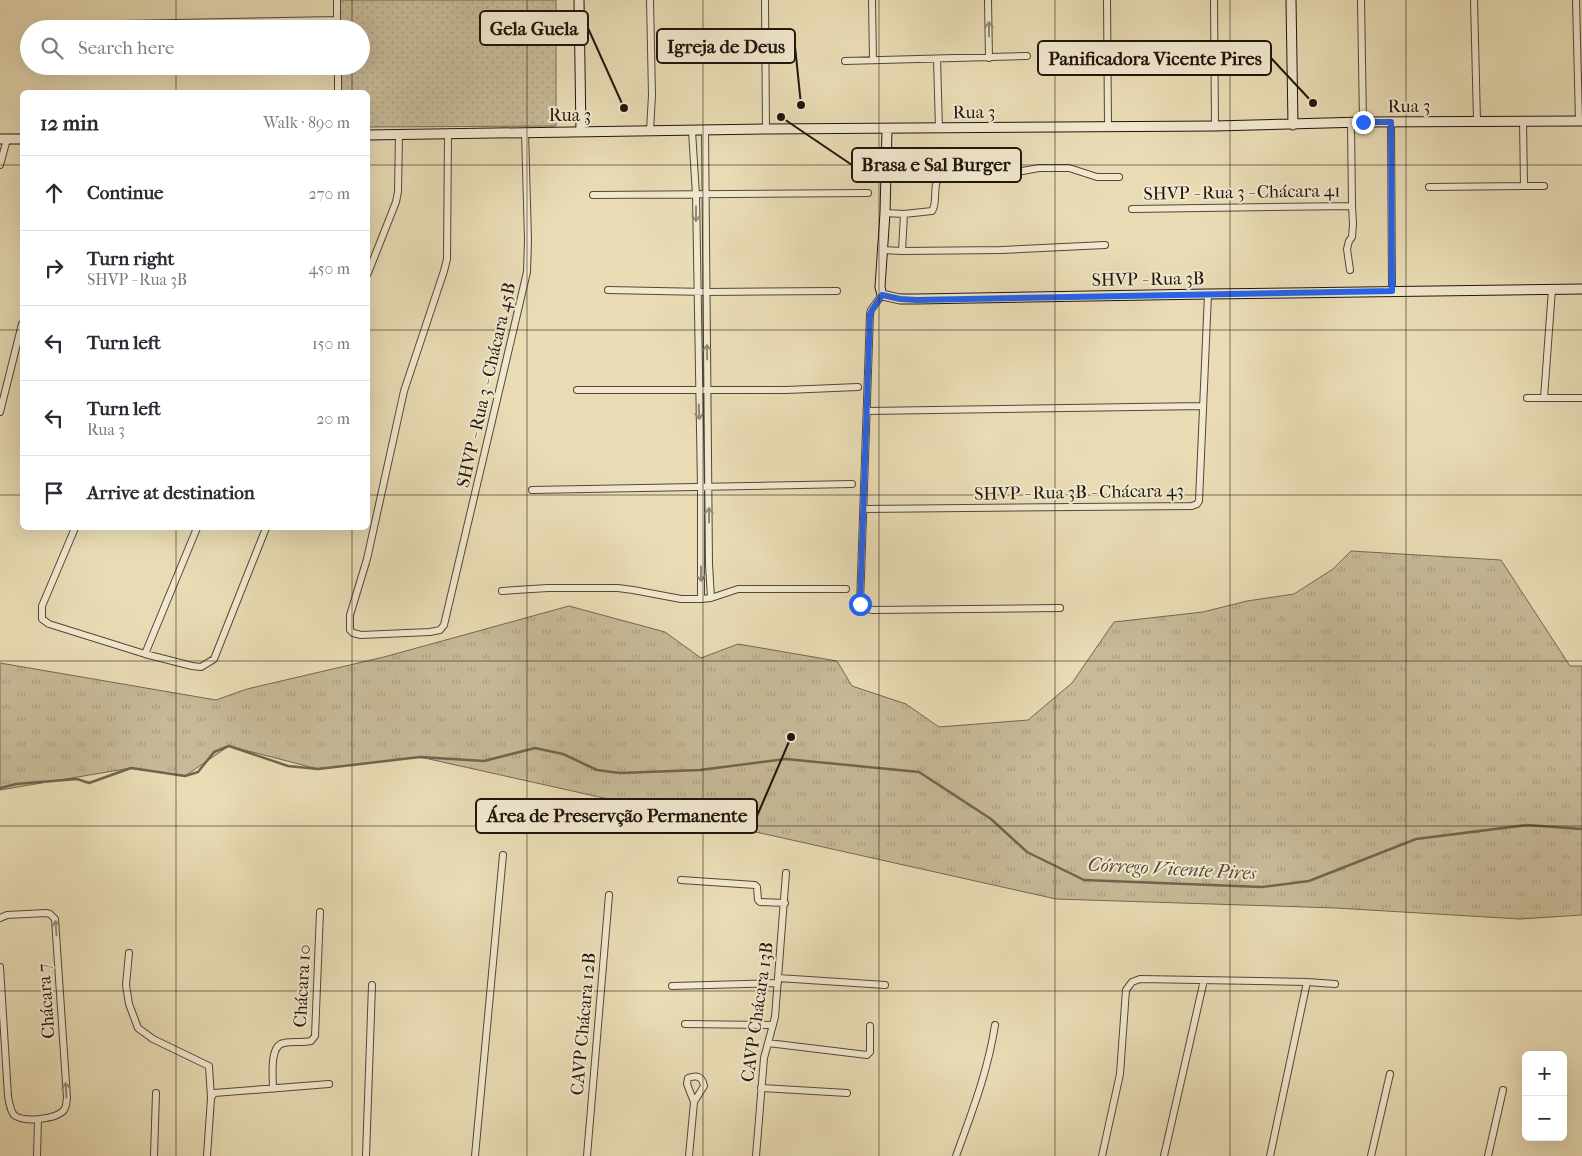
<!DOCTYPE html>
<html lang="en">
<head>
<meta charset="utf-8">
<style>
  body { margin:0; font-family:"IM FELL French Canon",serif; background:#f2f2f3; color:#2b2b33 }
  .controls { position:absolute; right:15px; bottom:15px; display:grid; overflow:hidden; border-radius:8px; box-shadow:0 5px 20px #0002 }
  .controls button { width:45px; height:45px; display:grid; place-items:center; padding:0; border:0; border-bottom:1px solid #e1e1e2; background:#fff; color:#2b2b33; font:25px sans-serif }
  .stop { position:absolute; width:15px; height:15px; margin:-11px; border:4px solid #2563eb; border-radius:50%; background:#fff }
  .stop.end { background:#2563eb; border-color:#fff; box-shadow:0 1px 5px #0008 }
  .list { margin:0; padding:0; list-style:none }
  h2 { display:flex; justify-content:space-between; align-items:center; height:65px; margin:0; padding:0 20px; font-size:21px }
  h2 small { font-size:16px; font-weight:400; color:#7c7c81 }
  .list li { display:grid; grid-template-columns:32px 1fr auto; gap:15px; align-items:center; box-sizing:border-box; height:75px; padding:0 20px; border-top:1px solid #e1e1e2 }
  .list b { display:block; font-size:19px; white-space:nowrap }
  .list p { margin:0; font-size:16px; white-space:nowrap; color:#7c7c81 }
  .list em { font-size:16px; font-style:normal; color:#7c7c81 }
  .icon { flex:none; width:28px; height:28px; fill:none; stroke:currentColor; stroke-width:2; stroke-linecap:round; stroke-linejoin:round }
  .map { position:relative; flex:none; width:1582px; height:1156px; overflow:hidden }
  .search { position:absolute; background:#fff; box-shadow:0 5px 20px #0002; left:20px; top:20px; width:350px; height:55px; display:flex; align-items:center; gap:12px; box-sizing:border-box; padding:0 18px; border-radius:28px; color:#7c7c81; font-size:19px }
  .panel { position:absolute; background:#fff; box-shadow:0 5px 20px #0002; left:20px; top:90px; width:350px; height:440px; border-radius:8px }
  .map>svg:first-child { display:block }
</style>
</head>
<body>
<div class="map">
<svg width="1582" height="1156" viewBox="0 0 1582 1156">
  <defs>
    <pattern id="grass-dots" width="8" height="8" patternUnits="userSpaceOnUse" patternTransform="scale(1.25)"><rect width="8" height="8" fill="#c7ba98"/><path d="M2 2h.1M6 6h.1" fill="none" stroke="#aa9f82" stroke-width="1.8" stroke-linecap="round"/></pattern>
    <pattern id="park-tufts" width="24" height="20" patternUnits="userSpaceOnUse" patternTransform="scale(1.25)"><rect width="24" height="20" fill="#c7ba98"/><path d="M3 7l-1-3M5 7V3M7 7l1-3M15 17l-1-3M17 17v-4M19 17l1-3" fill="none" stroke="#aa9f82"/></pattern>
  </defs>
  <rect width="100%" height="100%" fill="#e9dcb5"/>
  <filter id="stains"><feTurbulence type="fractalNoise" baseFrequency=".004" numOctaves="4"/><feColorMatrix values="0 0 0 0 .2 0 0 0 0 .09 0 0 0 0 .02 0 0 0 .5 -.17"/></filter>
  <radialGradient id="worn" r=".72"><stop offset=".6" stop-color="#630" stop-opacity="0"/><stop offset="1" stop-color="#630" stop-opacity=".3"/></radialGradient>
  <!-- grass -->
  <path fill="url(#grass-dots)" stroke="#736852" d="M337 0H556V126L368 127V92H338V66H361V29H337Z"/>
  <!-- park -->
  <path fill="url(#park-tufts)" stroke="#736852" d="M1351 551 1501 560 1570 666H1582V915L1520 919 1336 908 1056 899 420 757 318 769 229 746 185 776 131 768 0 790V663L216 700 247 689 384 657 569 606 665 632 701 658 738 644 837 661 852 686 906 704 939 727 1028 720 1072 683 1114 622 1203 612 1247 601 1294 594 1333 569Z"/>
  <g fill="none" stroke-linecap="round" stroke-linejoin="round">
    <!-- stream -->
    <path stroke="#6f6550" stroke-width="2.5" d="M0 788 16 784 77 779 89 783 131 768 185 776 198 772 214 752 229 746 288 766 318 769 420 757 484 761 535 748 563 754 597 770 620 773 700 770 786 759 919 772 991 819 1027 852 1084 880 1262 887 1309 881 1416 839 1527 825 1582 829"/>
    <defs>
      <path id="street" d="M337 0V29
        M650 0 652 95 650 131
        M765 0 766 129
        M872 0 873 60
        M988 0 989 58
        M1107 0 1108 126
        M1214 0 1215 126
        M1361 0 1363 122
        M1474 0 1477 121
        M1576 0 1579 121
        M122 24 337 20
        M937 59 939 129
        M845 61 1027 56
        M338 66V92
        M1391 122 1392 291
        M705 130 709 564 711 598
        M692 131 696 195 701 487V599
        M448 134 447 259 444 271 404 391 367 559 350 615V630L353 633 361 635 430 632 440 630 444 625 527 272 528 240 525 132
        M0 165 7 139
        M1524 186H1544
        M1429 187 1524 186 1523 120
        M593 195 868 193
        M1132 209 1352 206
        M885 213 904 214 932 211C939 201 930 181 943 176L1017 172 1039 168H1069L1097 177H1119
        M904 214 902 251 1001 250 1105 245
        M882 250 902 251
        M1350 270 1347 249 1349 241 1352 237 1353 224 1352 206 1351 123
        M368 273 396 202 398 192 399 135
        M1552 289 1544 398H1582
        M608 290 706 292 837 291
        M882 295 871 310 870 314 860 604 863 608 873 610 1060 608
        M577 390H786L858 387
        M1527 398H1544
        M867 411 1203 406
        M0 412 22 324
        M532 490 852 484
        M863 509 1192 506 1197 504 1199 501 1208 294
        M75 528 42 606V619L49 624 145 654 192 666 201 667 214 659 266 528
        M502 591 548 588H618L633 590 681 599H701L711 598 738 589H846
        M145 654 197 528
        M681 880 755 885 757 887 758 900 760 902 785 903
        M0 918 7 915 46 913 50 914 55 919 67 1098C66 1102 67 1106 64 1110 57 1119 24 1123 14 1115 10 1110 9 1102 8 1096L0 967
        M129 953 126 985 129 1004 138 1028 153 1039 209 1066 211 1098
        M778 978 885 985
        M672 986 778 983
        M685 1024 773 1025
        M768 1043 867 1055 870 1052V1026
        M761 1088 847 1093
        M273 1089C273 1077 269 1045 284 1043 293 1041 302 1043 311 1041L315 1036 320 912
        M37 1156 38 1120
        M154 1156 156 1093
        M207 1156 211 1098 214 1093 329 1084
        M366 1156 372 985
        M475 1156 503 855
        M587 1156 609 895
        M689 1156 694 1102 687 1084 688 1078C697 1075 702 1076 704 1086L694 1102
        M756 1156 764 1058 775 1017 786 873
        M956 1156C972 1112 988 1071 995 1025
        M1102 1156 1120 1074 1126 990 1132 982 1140 979 1307 982 1335 984
        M1164 1156 1204 980
        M1270 1156 1307 982
        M1371 1156 1390 1074
        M1488 1156 1503 1090"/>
      <path id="secondary" d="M579 0 581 132
        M1291 0 1293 125
        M887 129 885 213 880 287 882 295 900 299H917L1208 294 1582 289
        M368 135 766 129 1215 126 1363 122 1582 121
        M0 139H22"/>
    </defs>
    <!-- street casing -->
    <use href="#street" stroke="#524837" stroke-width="8"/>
    <!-- secondary casing -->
    <use href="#secondary" stroke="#1f160d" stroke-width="11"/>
    <!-- street -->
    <use href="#street" stroke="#f1e8cf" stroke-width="6"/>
    <!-- secondary -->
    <use href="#secondary" stroke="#f1e8cf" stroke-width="9"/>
  </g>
  <!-- one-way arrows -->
  <defs><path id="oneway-shaft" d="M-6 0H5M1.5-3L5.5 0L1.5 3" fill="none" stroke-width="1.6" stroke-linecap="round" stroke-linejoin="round" transform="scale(1.25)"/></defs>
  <g stroke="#928a78">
    <use href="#oneway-shaft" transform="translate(989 29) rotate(-90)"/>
    <use href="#oneway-shaft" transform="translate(696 214) rotate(90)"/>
    <use href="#oneway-shaft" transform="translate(707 352) rotate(-91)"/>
    <use href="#oneway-shaft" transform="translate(699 412) rotate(88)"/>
    <use href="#oneway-shaft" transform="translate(709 515) rotate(-90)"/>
    <use href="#oneway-shaft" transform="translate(701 574) rotate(90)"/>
    <use href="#oneway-shaft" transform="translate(56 928) rotate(-94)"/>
    <use href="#oneway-shaft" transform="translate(66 1090) rotate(-93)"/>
  </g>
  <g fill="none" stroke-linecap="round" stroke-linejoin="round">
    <!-- route -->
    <path stroke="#2563eb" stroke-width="6" d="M860 604 870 314 872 310 882 295 900 299 917 300 1392 291 1391 122H1363"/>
  </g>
  <!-- grid -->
  <path fill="none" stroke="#1f160d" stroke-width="1" stroke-opacity="0.55" d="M176 0V29M352 0V29M527 0V1156M703 0V1156M879 0V1156M1055 0V1156M1230 0V1156M1406 0V1156M176 66V92M352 66V92M0 165H22M368 165H1582M0 330H22M368 330H1582M0 495H22M368 495H1582M176 528V1156M352 528V1156M0 661H1582M0 826H1582M0 991H1582"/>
  <g text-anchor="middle" stroke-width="4" stroke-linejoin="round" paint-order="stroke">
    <!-- street labels -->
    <g font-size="18" fill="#1f160d" stroke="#f1e8cf">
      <text transform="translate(1409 106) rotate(-1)" y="6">Rua 3</text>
      <text transform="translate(974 112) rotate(-1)" y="6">Rua 3</text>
      <text x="570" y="121">Rua 3</text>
      <text transform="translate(1242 192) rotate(-1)" y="6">SHVP - Rua 3 - Chácara 41</text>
      <text transform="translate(1148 279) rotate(-1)" y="6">SHVP - Rua 3B</text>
      <text transform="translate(486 385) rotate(-77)" y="6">SHVP - Rua 3 - Chácara 45B</text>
      <text transform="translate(1079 492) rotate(-1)" y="6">SHVP - Rua 3B - Chácara 43</text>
      <text transform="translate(302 986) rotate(-87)" y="6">Chácara 10</text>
      <text transform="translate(46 1001) rotate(-94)" y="6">Chácara 7</text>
      <text transform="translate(757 1012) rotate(-82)" y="6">CAVP Chácara 13B</text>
      <text transform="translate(583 1024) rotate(-85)" y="6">CAVP Chácara 12B</text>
    </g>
    <!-- water labels -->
    <g font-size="19" font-style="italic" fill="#544a39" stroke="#f1e8cf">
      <text transform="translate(1172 868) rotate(3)" y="7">Córrego Vicente Pires</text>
    </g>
  </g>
  <!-- callouts -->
  <path fill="none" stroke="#1f160d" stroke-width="2" d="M624 108L588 28M801 105L795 46M1313 103L1271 58M781 117L852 165M791 737L757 816"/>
  <g fill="#1f160d" stroke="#f1e8cf" stroke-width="2">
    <circle cx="624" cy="108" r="5"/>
    <circle cx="801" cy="105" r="5"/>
    <circle cx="1313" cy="103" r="5"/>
    <circle cx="781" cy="117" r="5"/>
    <circle cx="791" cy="737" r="5"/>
  </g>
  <g fill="#f1e8cf" stroke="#1f160d" stroke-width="2">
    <rect x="480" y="11" width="108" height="34" rx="5"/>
    <rect x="657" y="29" width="138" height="34" rx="5"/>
    <rect x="1038" y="41" width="233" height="34" rx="5"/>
    <rect x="852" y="148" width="169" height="34" rx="5"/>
    <rect x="476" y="799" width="281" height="34" rx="5"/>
  </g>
  <g font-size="19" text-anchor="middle" font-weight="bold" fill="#1f160d">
    <text x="534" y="35">Gela Guela</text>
    <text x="726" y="53">Igreja de Deus</text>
    <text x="1155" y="65">Panificadora Vicente Pires</text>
    <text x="936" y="171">Brasa e Sal Burger</text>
    <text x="617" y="822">Área de Preservção Permanente</text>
  </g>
  <rect width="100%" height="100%" filter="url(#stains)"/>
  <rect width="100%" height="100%" fill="url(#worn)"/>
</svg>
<div class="controls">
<button>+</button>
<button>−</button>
</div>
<div class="stop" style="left:860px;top:604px"></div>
<div class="stop end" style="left:1363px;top:122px"></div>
<div class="search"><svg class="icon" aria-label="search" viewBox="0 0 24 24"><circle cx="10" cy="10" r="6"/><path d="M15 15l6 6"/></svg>Search here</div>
<section class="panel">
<h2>12 min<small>Walk · 890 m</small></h2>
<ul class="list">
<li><svg class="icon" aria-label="ahead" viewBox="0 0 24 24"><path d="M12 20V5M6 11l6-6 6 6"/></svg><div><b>Continue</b></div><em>270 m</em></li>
<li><svg class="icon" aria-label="right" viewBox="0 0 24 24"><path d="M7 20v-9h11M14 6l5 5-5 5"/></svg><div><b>Turn right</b><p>SHVP - Rua 3B</p></div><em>450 m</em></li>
<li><svg class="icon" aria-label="left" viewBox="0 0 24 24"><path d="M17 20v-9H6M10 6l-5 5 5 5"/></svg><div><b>Turn left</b></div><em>150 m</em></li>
<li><svg class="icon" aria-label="left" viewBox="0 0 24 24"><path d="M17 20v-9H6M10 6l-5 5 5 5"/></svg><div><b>Turn left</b><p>Rua 3</p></div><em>20 m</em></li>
<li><svg class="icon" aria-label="arrive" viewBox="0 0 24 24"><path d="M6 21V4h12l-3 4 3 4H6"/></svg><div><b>Arrive at destination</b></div></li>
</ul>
</section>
</div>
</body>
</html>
